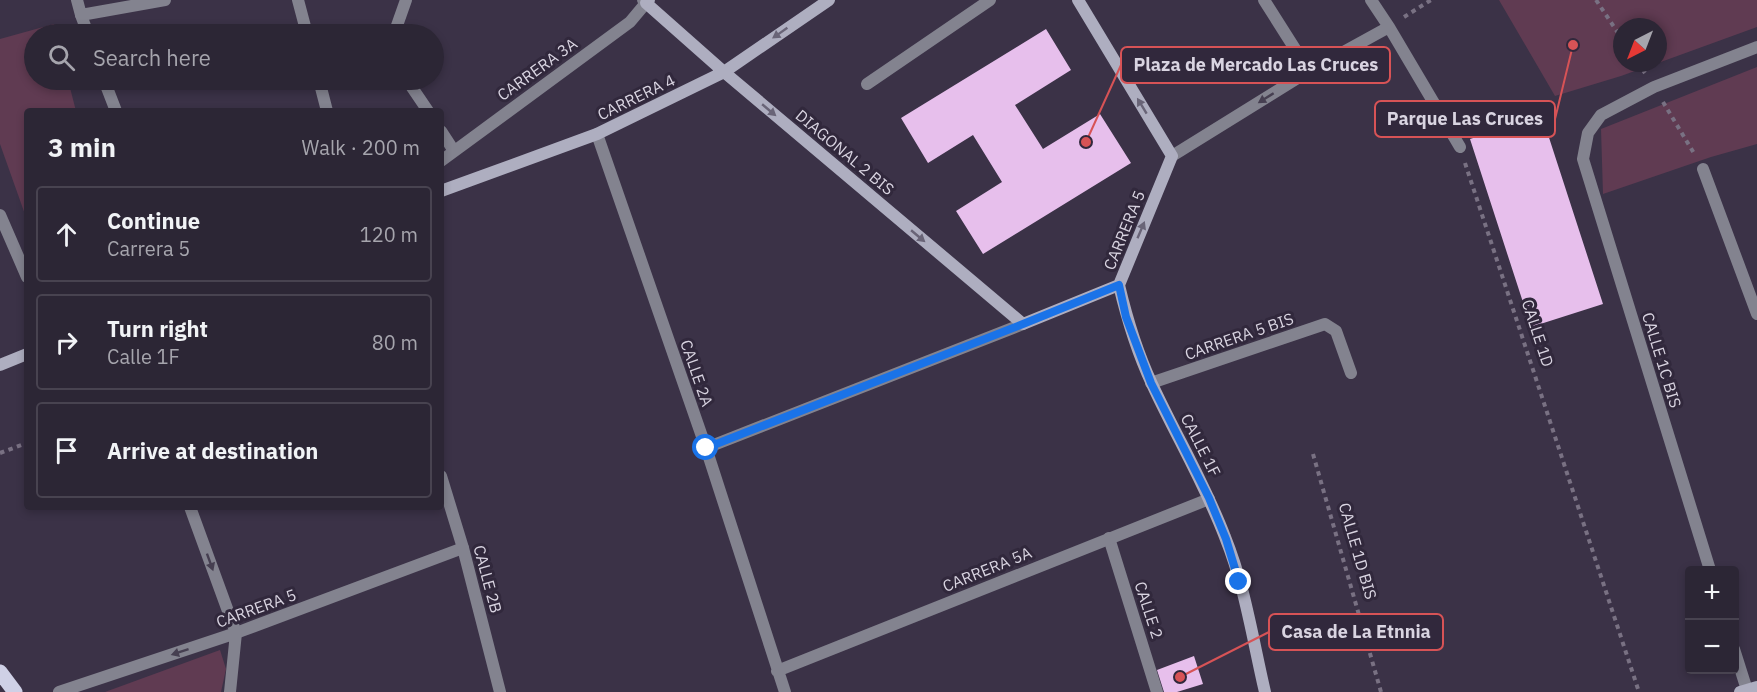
<!DOCTYPE html>
<html lang="en">
<head>
<meta charset="utf-8">
<style>
  body { margin:0; font-family:"IBM Plex Sans",sans-serif; background:#383241; color:#f1f3f6 }
  .controls { position:absolute; right:18px; bottom:18px; display:grid; overflow:hidden; border-radius:6px; box-shadow:0 3px 9px #0003 }
  .controls button { width:54px; height:54px; display:grid; place-items:center; padding:0; border:0; border-bottom:2px solid #484350; background:#2c2635; color:#f1f3f6; font:30px sans-serif }
  .compass { position:absolute; left:1613px; top:18px; width:54px; height:54px; border-radius:50%; background:#2c2635; box-shadow:0 3px 9px #0003; rotate:222deg }
  .stop { position:absolute; width:18px; height:18px; margin:-14px; border:4px solid #1a73e8; border-radius:50%; background:#fff }
  .stop.end { background:#1a73e8; border-color:#fff; box-shadow:0 2px 6px #0008 }
  .list { margin:0; padding:0; list-style:none }
  h2 { display:flex; justify-content:space-between; align-items:center; height:78px; margin:0; padding:0 24px; font-size:26px }
  h2 small { font-size:20px; font-weight:400; color:#a6a5ad }
  .list li { display:grid; grid-template-columns:39px 1fr auto; gap:18px; align-items:center; box-sizing:border-box; height:96px; margin:0 12px 12px; padding:0 12px; border:2px solid #484350; border-radius:6px }
  .list b { display:block; font-size:22px; white-space:nowrap }
  .list p { margin:0; font-size:20px; white-space:nowrap; color:#a6a5ad }
  .list em { font-size:20px; font-style:normal; color:#a6a5ad }
  .icon { flex:none; width:33px; height:33px; fill:none; stroke:currentColor; stroke-width:2; stroke-linecap:round; stroke-linejoin:round }
  .map { position:relative; flex:none; width:1757px; height:692px; overflow:hidden }
  .search { position:absolute; background:#2c2635; box-shadow:0 3px 9px #0003; left:24px; top:24px; width:420px; height:66px; display:flex; align-items:center; gap:15px; box-sizing:border-box; padding:0 21px; border-radius:33px; color:#a6a5ad; font-size:22px }
  .panel { position:absolute; background:#2c2635; box-shadow:0 3px 9px #0003; left:24px; top:108px; width:420px; height:402px; border-radius:6px }
  .map>svg:first-child { display:block }
</style>
</head>
<body>
<div class="map">
<svg width="1757" height="692" viewBox="0 0 1757 692">
  <rect width="100%" height="100%" fill="#3b3247"/>
  <!-- green -->
  <path fill="#603b52" d="M1499 0H1757V27L1658 63V27H1622V63H1657L1621 76 1555 96Z
    M54 24 57 34H34V80H68L76 111H27V220L0 144V39Z
    M1757 67V144L1711 157 1603 194 1601 129Z
    M220 650 226 669 221 692H105Z"/>
  <!-- building -->
  <path fill="#e7bfec" d="M1046 29 1071 70 1015 105 1043 149 1100 114 1131 163 983 254 956 211 1002 182 973 135 928 163 901 118Z
    M1542 116 1603 304 1531 327 1470 139Z
    M1194 656 1203 684 1177 692H1164L1157 670Z"/>
  <g fill="none" stroke-linecap="round" stroke-linejoin="round">
    <!-- path -->
    <path stroke="#797183" stroke-width="4" stroke-dasharray="4.5 4.5" stroke-linecap="butt" d="M1596 0 1622 39
      M1404 17 1431 0
      M1638 63 1645 73
      M1663 102 1695 155
      M1465 163 1639 692
      M0 453 27 443
      M1313 454 1381 692"/>
    <!-- lane -->
    <path stroke="#83838f" stroke-width="12" d="M81 15 88 34
      M104 80 116 111
      M867 84 990 0
      M1109 538 1157 692
      M236 633 463 548"/>
    <!-- street -->
    <path stroke="#83838f" stroke-width="12" d="M77 0 81 15 165 0
      M298 0 307 34
      M1264 0 1309 71
      M1371 0 1389 27 1460 147
      M394 34 406 0
      M319 80 327 111
      M407 80 428 111
      M441 131 454 151
      M597 134 706 448 785 692
      M1172 156 1309 71 1389 27
      M441 161 630 22 646 3 643 0
      M1703 169 1757 314
      M0 215 27 277
      M1151 383 1325 324 1336 331 1351 373
      M706 448 1023 324
      M441 476 463 548 500 692
      M190 507 236 633 230 692
      M1710 570 1583 159 1588 133 1601 115 1654 87 1757 47
      M1734 649 1747 690
      M777 671 1209 499
      M59 692 236 633"/>
    <!-- secondary -->
    <path stroke="#aeaec0" stroke-width="12" d="M649 0 646 3 724 72 1023 324 1119 285 1172 156 1078 0
      M441 191 597 134 724 72 829 0
      M1119 285C1127 319 1137 352 1152 384 1176 436 1205 484 1225 537 1245 586 1253 641 1265 692
      M0 365 27 354
      M1740 692 1757 687"/>
    <!-- primary -->
    <path stroke="#cfd0e6" stroke-width="15" d="M0 672 15 692"/>
  </g>
  <!-- one-way arrows -->
  <defs><path id="oneway-solid" d="M-6-.8H1V-3.2L6.5 0L1 3.2V.8H-6Z" transform="scale(1.5)"/></defs>
  <g fill="#696477">
    <use href="#oneway-solid" transform="translate(780 33) rotate(145)"/>
    <use href="#oneway-solid" transform="translate(1142 106) rotate(-121)"/>
    <use href="#oneway-solid" transform="translate(769 110) rotate(40)"/>
    <use href="#oneway-solid" transform="translate(1141 230) rotate(-67)"/>
    <use href="#oneway-solid" transform="translate(918 236) rotate(40)"/>
  </g>
  <g fill="#463f51">
    <use href="#oneway-solid" transform="translate(1266 98) rotate(148)"/>
    <use href="#oneway-solid" transform="translate(210 562) rotate(70)"/>
    <use href="#oneway-solid" transform="translate(180 652) rotate(162)"/>
  </g>
  <g fill="none" stroke-linecap="round" stroke-linejoin="round">
    <!-- route -->
    <path stroke="#1a73e8" stroke-width="8" d="M706 448 1023 324 1119 285 1126 317 1151 383 1209 498 1226 539 1239 582"/>
  </g>
  <g text-anchor="middle" stroke-width="6" stroke-linejoin="round" paint-order="stroke">
    <!-- street labels -->
    <g font-size="16" fill="#d9d4e1" stroke="#31283c">
      <text transform="translate(537 69) rotate(-36)" y="6">CARRERA 3A</text>
      <text transform="translate(636 97) rotate(-26)" y="6">CARRERA 4</text>
      <text transform="translate(845 152) rotate(40)" y="6">DIAGONAL 2 BIS</text>
      <text transform="translate(1124 230) rotate(-68)" y="6">CARRERA 5</text>
      <text transform="translate(1538 333) rotate(72)" y="6">CALLE 1D</text>
      <text transform="translate(1239 336) rotate(-19)" y="6">CARRERA 5 BIS</text>
      <text transform="translate(1662 360) rotate(73)" y="6">CALLE 1C BIS</text>
      <text transform="translate(697 373) rotate(71)" y="6">CALLE 2A</text>
      <text transform="translate(1201 445) rotate(63)" y="6">CALLE 1F</text>
      <text transform="translate(1358 551) rotate(74)" y="6">CALLE 1D BIS</text>
      <text transform="translate(987 569) rotate(-22)" y="6">CARRERA 5A</text>
      <text transform="translate(488 579) rotate(75)" y="6">CALLE 2B</text>
      <text transform="translate(256 608) rotate(-20)" y="6">CARRERA 5</text>
      <text transform="translate(1149 610) rotate(72)" y="6">CALLE 2</text>
    </g>
  </g>
  <!-- callouts -->
  <path fill="none" stroke="#d75356" stroke-width="2" d="M1086 142L1121 65M1573 45L1555 119M1180 677L1269 632"/>
  <g fill="#d75356" stroke="#31283c" stroke-width="2">
    <circle cx="1086" cy="142" r="6"/>
    <circle cx="1573" cy="45" r="6"/>
    <circle cx="1180" cy="677" r="6"/>
  </g>
  <g fill="#31283c" stroke="#d75356" stroke-width="2">
    <rect x="1121" y="47" width="269" height="36" rx="6"/>
    <rect x="1375" y="101" width="180" height="36" rx="6"/>
    <rect x="1269" y="614" width="174" height="36" rx="6"/>
  </g>
  <g font-size="18" text-anchor="middle" font-weight="bold" fill="#d9d4e1">
    <text x="1256" y="71">Plaza de Mercado Las Cruces</text>
    <text x="1465" y="125">Parque Las Cruces</text>
    <text x="1356" y="638">Casa de La Etnnia</text>
  </g>
</svg>
<div class="controls">
<button>+</button>
<button>−</button>
</div>
<svg class="compass" viewBox="-18 -18 36 36"><path d="M0-13l5 13h-10z" fill="#e53935"/><path d="M0 13l5-13h-10z" fill="#a6a5ad"/></svg>
<div class="stop" style="left:706px;top:448px"></div>
<div class="stop end" style="left:1239px;top:582px"></div>
<div class="search"><svg class="icon" aria-label="search" viewBox="0 0 24 24"><circle cx="10" cy="10" r="6"/><path d="M15 15l6 6"/></svg>Search here</div>
<section class="panel">
<h2>3 min<small>Walk · 200 m</small></h2>
<ul class="list">
<li><svg class="icon" aria-label="ahead" viewBox="0 0 24 24"><path d="M12 20V5M6 11l6-6 6 6"/></svg><div><b>Continue</b><p>Carrera 5</p></div><em>120 m</em></li>
<li><svg class="icon" aria-label="right" viewBox="0 0 24 24"><path d="M7 20v-9h11M14 6l5 5-5 5"/></svg><div><b>Turn right</b><p>Calle 1F</p></div><em>80 m</em></li>
<li><svg class="icon" aria-label="arrive" viewBox="0 0 24 24"><path d="M6 21V4h12l-3 4 3 4H6"/></svg><div><b>Arrive at destination</b></div></li>
</ul>
</section>
</div>
</body>
</html>
